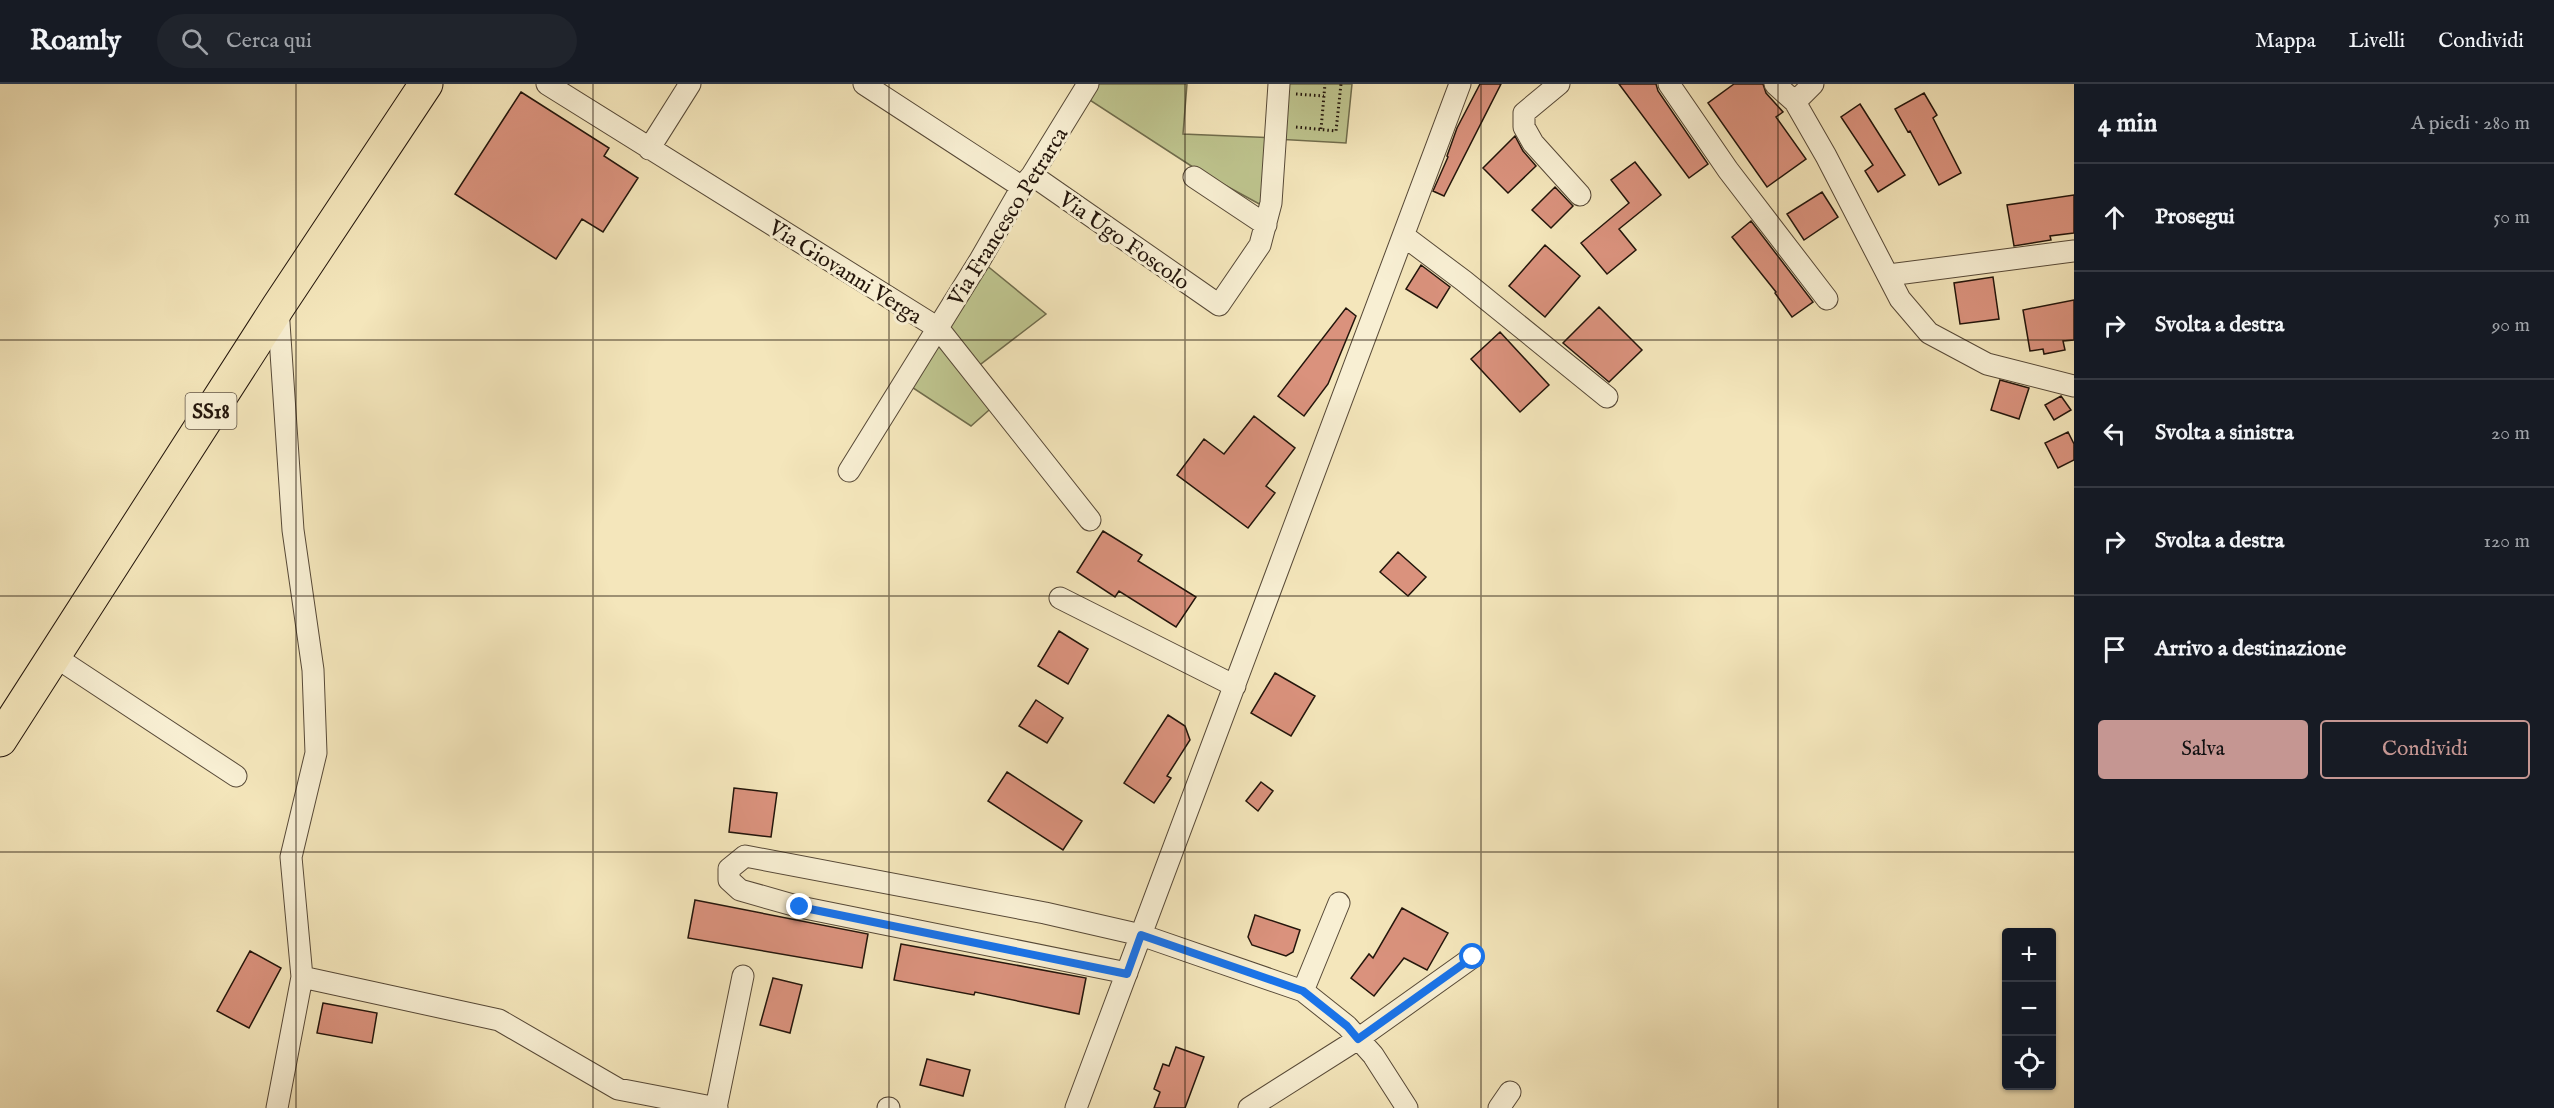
<!DOCTYPE html>
<html lang="it">
<head>
<meta charset="utf-8">
<style>
  body { margin:0; font-family:"IM FELL English",serif; background:#20242c; color:#f1f3f6 }
  .controls { position:absolute; right:18px; bottom:18px; display:grid; overflow:hidden; border-radius:6px; box-shadow:0 2px 4px #0004 }
  .controls button { width:54px; height:54px; display:grid; place-items:center; padding:0; border:0; border-bottom:2px solid #363941; background:#171b24; color:#f1f3f6; font:30px sans-serif }
  .stop { position:absolute; width:18px; height:18px; margin:-14px; border:4px solid #1a73e8; border-radius:50%; background:#fff }
  .stop.end { background:#1a73e8; border-color:#fff; box-shadow:0 2px 6px #0008 }
  .list { margin:0; padding:0; list-style:none }
  h2 { display:flex; justify-content:space-between; align-items:center; height:78px; margin:0; padding:0 24px; font-size:26px }
  h2 small { font-size:20px; font-weight:400; color:#9ea1a6 }
  .list li { display:grid; grid-template-columns:39px 1fr auto; gap:18px; align-items:center; box-sizing:border-box; height:108px; padding:0 24px; border-top:2px solid #363941 }
  .list b { display:block; font-size:22px; white-space:nowrap }
  .list em { font-size:20px; font-style:normal; color:#9ea1a6 }
  .actions { display:flex; gap:12px; padding:18px 24px }
  .actions a { flex:1; padding:14px 0; border:2px solid #c59692; border-radius:6px; text-align:center; font-size:21px; color:#c59692 }
  .actions .main { background:#c59692; color:#111 }
  .icon { flex:none; width:33px; height:33px; fill:none; stroke:currentColor; stroke-width:2; stroke-linecap:round; stroke-linejoin:round }
  .map { position:relative; flex:none; width:2074px; height:1024px; overflow:hidden }
  header { display:flex; align-items:center; gap:36px; box-sizing:border-box; height:84px; padding:0 30px; background:#171b24; border-bottom:2px solid #363941 }
  header strong { font-size:28px }
  nav { display:flex; gap:33px; margin-inline-start:auto; font-size:21px }
  .search { width:420px; height:54px; background:#20242c; display:flex; align-items:center; gap:15px; box-sizing:border-box; padding:0 21px; border-radius:33px; color:#9ea1a6; font-size:22px }
  main { display:flex }
  aside { flex:1; background:#171b24 }
  .map>svg:first-child { display:block }
</style>
</head>
<body>
<header>
<strong>Roamly</strong>
<div class="search"><svg class="icon" aria-label="search" viewBox="0 0 24 24"><circle cx="10" cy="10" r="6"/><path d="M15 15l6 6"/></svg>Cerca qui</div>
<nav><a>Mappa</a><a>Livelli</a><a>Condividi</a></nav>
</header>
<main>
<div class="map">
<svg width="2074" height="1024" viewBox="0 0 2074 1024">
  <rect width="100%" height="100%" fill="#f4e6bb"/>
  <filter id="stains"><feTurbulence type="fractalNoise" baseFrequency=".00333" numOctaves="4"/><feColorMatrix values="0 0 0 0 .2 0 0 0 0 .09 0 0 0 0 .02 0 0 0 .5 -.17"/></filter>
  <radialGradient id="worn" r=".72"><stop offset=".6" stop-color="#630" stop-opacity="0"/><stop offset="1" stop-color="#630" stop-opacity=".3"/></radialGradient>
  <!-- green -->
  <path fill="#bec48e" stroke="#706c4c" stroke-width="1.5" d="M1088 0H1187L1183 50 1275 54 1279 0H1352L1346 59 1275 55 1263 122 1199 87 1082 11Z
    M980 176 1046 230 972 287 997 319 971 342 904 298Z"/>
  <!-- building -->
  <path fill="#da927d" stroke="#23150b" stroke-width="1.5" d="M1480 0H1501L1444 112 1433 107 1448 73 1447 72 1457 44Z
    M1619 0H1656L1658 7 1708 80 1689 94Z
    M1734 0H1763L1766 9 1783 28 1776 33 1806 75 1767 103 1708 19Z
    M521 8 609 64 604 72 638 94 603 148 582 135 556 175 455 110Z
    M1924 9 1937 31 1933 34 1961 89 1939 101 1910 47 1908 48 1895 25Z
    M1860 20 1905 91 1878 108 1865 87 1873 81 1841 33Z
    M1515 52 1523 67 1536 82 1508 109 1483 84Z
    M1635 78 1661 111 1619 145 1636 166 1607 190 1581 159 1629 119 1611 96Z
    M1555 103 1573 122 1551 144 1532 126Z
    M1822 108 1838 133 1804 156 1787 130Z
    M2074 111V149L2050 152 2051 156 2014 162 2007 121Z
    M1751 137 1813 218 1792 233 1775 209 1776 208 1732 153Z
    M1545 161 1580 192 1545 233 1509 202Z
    M1421 181 1450 203 1437 224 1406 205Z
    M1993 193 1999 235 1960 240 1954 199Z
    M2074 216V256L2063 257 2065 266 2044 270 2043 265 2030 267 2023 226Z
    M1599 223 1642 266 1609 298 1563 259Z
    M1346 224 1356 232 1328 300 1304 332 1278 312Z
    M1500 248 1549 301 1520 328 1471 275Z
    M2000 296 2029 304 2019 335 1991 326Z
    M2061 312 2071 326 2054 336 2045 321Z
    M1254 332 1295 364 1266 402 1275 409 1248 444 1177 391 1204 355 1224 370Z
    M2068 348 2074 360V376L2058 384 2045 359Z
    M1103 447 1142 471 1138 477 1196 513 1176 543 1119 507 1115 513 1077 488Z
    M1398 468 1426 493 1408 512 1380 488Z
    M1059 547 1088 565 1068 600 1038 582Z
    M1275 589 1315 612 1291 652 1251 629Z
    M1036 616 1063 634 1047 659 1019 642Z
    M1168 631 1185 642 1190 656 1167 692 1171 694 1154 719 1124 699Z
    M1007 688 1082 737 1063 766 988 717Z
    M1261 698 1273 707 1258 727 1246 717Z
    M734 704 777 709 771 753 729 748Z
    M695 816 868 850 862 884 688 854Z
    M1402 824 1448 849 1427 886 1404 874 1374 912 1351 894 1369 870 1373 874Z
    M1255 831 1300 846 1293 868 1286 872 1252 861 1248 853Z
    M901 860 1086 894 1079 930 975 908 974 911 894 896Z
    M250 867 281 884 249 944 217 927Z
    M773 894 802 901 790 949 760 941Z
    M323 919 377 929 372 959 317 949Z
    M1176 963 1204 973 1185 1024H1154L1160 1008 1154 1005 1163 980 1169 982Z
    M927 975 970 986 963 1012 920 1001Z"/>
  <g fill="none" stroke-linecap="round" stroke-linejoin="round">
    <defs>
      <path id="street" d="M547 0 938 244 1090 436
        M864 0 1022 103
        M1559 0 1524 29V43L1533 59 1580 111
        M1669 0 1728 86 1827 215
        M1775 0 1795 18 1826 72 1900 215 1929 249 1987 280 2074 302
        M1795 18 1813 0
        M649 65 690 0
        M1032 91 1219 221 1260 161 1271 119 1279 0
        M1194 93 1266 141
        M1404 152 1464 197 1607 313
        M1889 191 2074 167
        M849 387 980 176 1022 103 1032 91 1088 0
        M1060 514 1235 602
        M54 572 236 692
        M1127 889 800 823 740 806 729 796V785L745 772 1045 829 1141 851 1303 907 1347 942 1373 971 1407 1024
        M302 893 499 936 618 1005 717 1024
        M1303 907 1339 819
        M277 1024 302 893 291 773 316 669 313 586 293 446 278 224
        M716 1024 743 892
        M888 1024H889
        M1076 1024 1460 0
        M1249 1024 1358 955 1473 873
        M1499 1024 1510 1008"/>
      <path id="primary" d="M0 656 278 223 426 0"/>
    </defs>
    <!-- street casing -->
    <use href="#street" stroke="#574937" stroke-width="23"/>
    <!-- primary casing -->
    <use href="#primary" stroke="#23150b" stroke-width="35"/>
    <!-- path -->
    <path stroke="#23150b" stroke-width="3" stroke-dasharray="1.5 3" stroke-linecap="butt" d="M1296 10 1324 12
      M1296 43 1336 47 1341 0
      M1321 45 1325 0"/>
    <!-- street -->
    <use href="#street" stroke="#f8efd3" stroke-width="21"/>
    <!-- primary -->
    <use href="#primary" stroke="#f4e6bb" stroke-width="33"/>
  </g>
  <g fill="none" stroke-linecap="round" stroke-linejoin="round">
    <!-- route -->
    <path stroke="#1a73e8" stroke-width="8" d="M800 823 1127 890 1141 851 1303 907 1347 942 1358 955 1473 873"/>
  </g>
  <!-- grid -->
  <path fill="none" stroke="#23150b" stroke-width="1.5" stroke-opacity="0.55" d="M296 0V1024M593 0V1024M889 0V1024M1185 0V1024M1481 0V1024M1778 0V1024M0 256H2074M0 512H2074M0 768H2074"/>
  <g text-anchor="middle" stroke-width="6" stroke-linejoin="round" paint-order="stroke">
    <!-- shield labels -->
    <rect fill="#f8efd3" stroke="#635647" stroke-width="1.5" x="185.5" y="309" width="51" height="36" rx="4.5"/>
    <g font-size="21" font-weight="bold" fill="#23150b">
      <text x="211" y="334">SS18</text>
    </g>
    <!-- street labels -->
    <g font-size="22" fill="#23150b" stroke="#f8efd3">
      <text transform="translate(1007 132) rotate(-58)" y="8">Via Francesco Petrarca</text>
      <text transform="translate(1125 156) rotate(35)" y="8">Via Ugo Foscolo</text>
      <text transform="translate(846 187) rotate(32)" y="8">Via Giovanni Verga</text>
    </g>
  </g>
  <rect width="100%" height="100%" filter="url(#stains)"/>
  <rect width="100%" height="100%" fill="url(#worn)"/>
</svg>
<div class="controls">
<button>+</button>
<button>−</button>
<button><svg class="icon" aria-label="locate" viewBox="0 0 24 24"><circle cx="12" cy="12" r="6"/><path d="M12 2v4M12 18v4M2 12h4M18 12h4"/></svg></button>
</div>
<div class="stop" style="left:1473px;top:873px"></div>
<div class="stop end" style="left:800px;top:823px"></div>
</div>
<aside>
<h2>4 min<small>A piedi · 280 m</small></h2>
<ul class="list">
<li><svg class="icon" aria-label="ahead" viewBox="0 0 24 24"><path d="M12 20V5M6 11l6-6 6 6"/></svg><div><b>Prosegui</b></div><em>50 m</em></li>
<li><svg class="icon" aria-label="right" viewBox="0 0 24 24"><path d="M7 20v-9h11M14 6l5 5-5 5"/></svg><div><b>Svolta a destra</b></div><em>90 m</em></li>
<li><svg class="icon" aria-label="left" viewBox="0 0 24 24"><path d="M17 20v-9H6M10 6l-5 5 5 5"/></svg><div><b>Svolta a sinistra</b></div><em>20 m</em></li>
<li><svg class="icon" aria-label="right" viewBox="0 0 24 24"><path d="M7 20v-9h11M14 6l5 5-5 5"/></svg><div><b>Svolta a destra</b></div><em>120 m</em></li>
<li><svg class="icon" aria-label="arrive" viewBox="0 0 24 24"><path d="M6 21V4h12l-3 4 3 4H6"/></svg><div><b>Arrivo a destinazione</b></div></li>
</ul>
<div class="actions"><a class="main">Salva</a><a>Condividi</a></div>
</aside>
</main>
</body>
</html>
